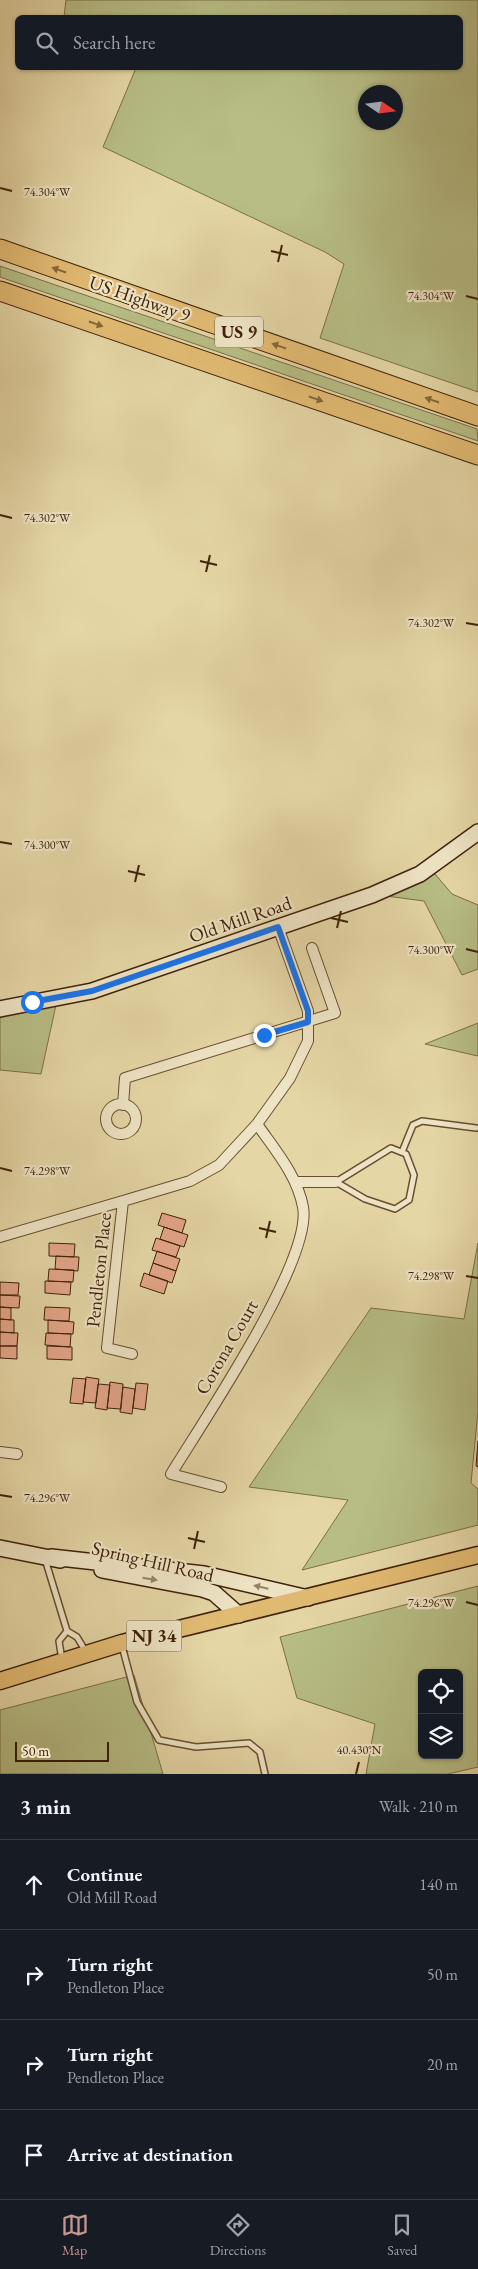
<!DOCTYPE html>
<html lang="en">
<head>
<meta charset="utf-8">
<style>
  body { margin:0; font-family:"EB Garamond",serif; background:#20242c; color:#f1f3f6 }
  .controls { position:absolute; right:15px; bottom:15px; display:grid; overflow:hidden; border-radius:8px; box-shadow:0 1px 4px #0004 }
  .controls button { width:45px; height:45px; display:grid; place-items:center; padding:0; border:0; border-bottom:1px solid #363941; background:#171b24; color:#f1f3f6; font:25px sans-serif }
  .compass { position:absolute; left:358px; top:85px; width:45px; height:45px; border-radius:50%; background:#171b24; box-shadow:0 1px 4px #0004; rotate:103deg }
  .scale { position:absolute; left:15px; bottom:12px; width:94px; box-sizing:border-box; padding-left:5px; border:2px solid #3f2108; border-top:0; font-size:14px; line-height:18px; white-space:nowrap; color:#3f2108; -webkit-text-stroke:4px #eee4c5; paint-order:stroke }
  .stop { position:absolute; width:15px; height:15px; margin:-11px; border:4px solid #1a73e8; border-radius:50%; background:#fff }
  .stop.end { background:#1a73e8; border-color:#fff; box-shadow:0 1px 5px #0008 }
  .list { margin:0; padding:0; list-style:none }
  h2 { display:flex; justify-content:space-between; align-items:center; height:65px; margin:0; padding:0 20px; font-size:21px }
  h2 small { font-size:16px; font-weight:400; color:#9ea1a6 }
  .list li { display:grid; grid-template-columns:32px 1fr auto; gap:15px; align-items:center; box-sizing:border-box; height:90px; padding:0 20px; border-top:1px solid #363941 }
  .list b { display:block; font-size:19px; white-space:nowrap }
  .list p { margin:0; font-size:16px; white-space:nowrap; color:#9ea1a6 }
  .list em { font-size:16px; font-style:normal; color:#9ea1a6 }
  .icon { flex:none; width:28px; height:28px; fill:none; stroke:currentColor; stroke-width:2; stroke-linecap:round; stroke-linejoin:round }
  .map { position:relative; flex:none; width:478px; height:1774px; overflow:hidden }
  .search { position:absolute; background:#171b24; box-shadow:0 1px 4px #0004; left:15px; right:15px; top:15px; height:55px; display:flex; align-items:center; gap:12px; box-sizing:border-box; padding:0 18px; border-radius:8px; color:#9ea1a6; font-size:19px }
  .sheet { height:425px; background:#171b24 }
  nav { display:flex; justify-content:space-around; align-items:center; box-sizing:border-box; height:70px; border-top:1px solid #363941; background:#171b24; font-size:14px; color:#9ea1a6 }
  nav a { display:grid; justify-items:center; gap:2px }
  nav .on { color:#c59692 }
  .map>svg:first-child { display:block }
</style>
</head>
<body>
<div class="map">
<svg width="478" height="1774" viewBox="0 0 478 1774">
  <rect width="100%" height="100%" fill="#e5d6a6"/>
  <filter id="stains"><feTurbulence type="fractalNoise" baseFrequency=".004" numOctaves="4"/><feColorMatrix values="0 0 0 0 .2 0 0 0 0 .09 0 0 0 0 .02 0 0 0 .5 -.17"/></filter>
  <radialGradient id="worn" r=".72"><stop offset=".6" stop-color="#630" stop-opacity="0"/><stop offset="1" stop-color="#630" stop-opacity=".3"/></radialGradient>
  <!-- green -->
  <path fill="#b7bd85" stroke="#7b6f46" fill-rule="evenodd" d="M66 0H478V392L320 338 344 264 325 252 103 147 136 68H460V18L64 17ZM366 92H396V122H366Z
    M0 266 477 429 478 441 0 277Z
    M435 874 452 894 478 905V969L462 975 424 901 386 896Z
    M56 1005 41 1074 0 1070V1016Z
    M478 1023V1056L425 1044Z
    M478 1243V1411L471 1483 478 1489V1525L302 1570 348 1500 249 1487 371 1308 464 1319Z
    M478 1586V1767L448 1774H366L375 1724 297 1698 280 1637ZM422 1673H459V1755H422Z
    M134 1675 163 1774H0V1710Z"/>
  <!-- building -->
  <path fill="#e4a689" stroke="#3f2108" d="M162 1213 186 1220 182 1233 158 1225Z
    M164 1227 188 1235 184 1247 160 1239Z
    M156 1238 180 1246 176 1257 152 1250Z
    M49 1243 75 1244 74 1257 49 1256Z
    M157 1251 180 1259 176 1271 153 1263Z
    M56 1256 79 1257 78 1271 55 1269Z
    M153 1263 176 1271 172 1283 149 1275Z
    M49 1269 74 1270 73 1282 48 1281Z
    M144 1273 168 1281 164 1294 140 1286Z
    M45 1281 71 1282 70 1295 45 1293Z
    M0 1282 19 1283 18 1295H0Z
    M0 1295 20 1296 19 1308 0 1307Z
    M0 1307 11 1308V1320L0 1319Z
    M45 1307 70 1308 69 1321 44 1320Z
    M0 1319 14 1320V1333L0 1332Z
    M48 1320 74 1322 73 1334 48 1333Z
    M0 1332 18 1333 17 1346H0Z
    M46 1333 71 1334 70 1347 45 1345Z
    M0 1346H17V1359L0 1358Z
    M47 1346 72 1347V1360L47 1359Z
    M86 1377 99 1379 96 1403 83 1402Z
    M73 1378 86 1379 83 1404 70 1403Z
    M110 1382 123 1384 121 1409 107 1408Z
    M136 1383 148 1384 145 1410 133 1408Z
    M98 1384 110 1385 107 1410 95 1408Z
    M123 1387 135 1389 132 1414 120 1412Z
    M478 1441V1467L476 1466Z"/>
  <g fill="none" stroke-linecap="round" stroke-linejoin="round">
    <defs>
      <path id="lane" d="M391 1148 406 1154 414 1175 409 1200 395 1209 365 1199 336 1182Z
        M402 1152 413 1125 422 1121 476 1128
        M45 1559 67 1631
        M122 1646 137 1702 159 1740 196 1747 249 1743 260 1752 265 1774
        M62 1660 59 1641 67 1631 77 1637 86 1652"/>
      <path id="street" d="M106 1119a15 15 0 1 1 30 0a15 15 0 1 1-30 0Z
        M123 1105 125 1078 335 1013 312 948
        M295 1182H336
        M0 1237 123 1201
        M132 1354 107 1348 123 1201 190 1181 219 1165 257 1124 290 1078 308 1041V1011L278 927
        M0 1452 17 1454
        M221 1487 171 1474C202 1423 313 1260 303 1207 297 1175 275 1150 257 1124"/>
      <path id="secondary" d="M0 1009 92 991 372 895 420 874 478 832
        M0 1548 60 1560
        M51 1557 204 1574 308 1598
        M102 1570 202 1589 214 1593 239 1615"/>
      <path id="primary" d="M0 1681 122 1643 478 1555"/>
      <path id="highway" d="M0 249 478 416
        M0 291 478 455"/>
    </defs>
    <!-- lane casing -->
    <use href="#lane" stroke="#684e30" stroke-width="8"/>
    <!-- street casing -->
    <use href="#street" stroke="#684e30" stroke-width="12"/>
    <!-- secondary casing -->
    <use href="#secondary" stroke="#3f2108" stroke-width="18"/>
    <!-- primary casing -->
    <use href="#primary" stroke="#3f2108" stroke-width="19"/>
    <!-- highway casing -->
    <use href="#highway" stroke="#3f2108" stroke-width="21"/>
    <!-- lane -->
    <use href="#lane" stroke="#eee4c5" stroke-width="5"/>
    <!-- street -->
    <use href="#street" stroke="#eee4c5" stroke-width="10"/>
    <!-- secondary -->
    <use href="#secondary" stroke="#eee4c5" stroke-width="15"/>
    <!-- primary -->
    <use href="#primary" stroke="#e2bb73" stroke-width="16"/>
    <!-- highway -->
    <use href="#highway" stroke="#e2bb73" stroke-width="19"/>
  </g>
  <!-- one-way arrows -->
  <defs><path id="oneway-solid" d="M-6-.8H1V-3.2L6.5 0L1 3.2V.8H-6Z" transform="scale(1.25)"/></defs>
  <g fill="#886638">
    <use href="#oneway-solid" transform="translate(59 270) rotate(-161)"/>
    <use href="#oneway-solid" transform="translate(96 324) rotate(19)"/>
    <use href="#oneway-solid" transform="translate(279 346) rotate(-161)"/>
    <use href="#oneway-solid" transform="translate(316 399) rotate(19)"/>
    <use href="#oneway-solid" transform="translate(432 400) rotate(-161)"/>
  </g>
  <g fill="#968266">
    <use href="#oneway-solid" transform="translate(150 1579) rotate(9)"/>
    <use href="#oneway-solid" transform="translate(261 1587) rotate(-167)"/>
  </g>
  <g fill="none" stroke-linecap="round" stroke-linejoin="round">
    <!-- route -->
    <path stroke="#1a73e8" stroke-width="6" d="M32 1002 92 991 278 927 308 1011V1022L264 1035"/>
  </g>
  <!-- ticks -->
  <path fill="none" stroke="#3f2108" stroke-width="2" d="M0 188 12 191M271 251 288 255M278 262 282 245M466 296 478 299M0 515 12 518M200 561 217 565M206 572 210 555M466 623 478 625M0 842 12 844M128 871 145 875M135 882 139 865M331 918 348 922M337 928 341 911M466 949 478 952M0 1168 12 1171M259 1228 276 1232M266 1238 270 1221M466 1276 478 1278M0 1495 12 1497M188 1538 205 1542M194 1549 198 1531M466 1602 478 1605M356 1774 359 1762"/>
  <g text-anchor="middle" stroke-width="4.5" stroke-linejoin="round" paint-order="stroke">
    <!-- shield labels -->
    <g fill="#eee4c5" stroke="#745c41" stroke-width="1">
      <rect x="215" y="316.5" width="48" height="31" rx="4"/>
      <rect x="126.5" y="1620.5" width="55" height="31" rx="4"/>
    </g>
    <g font-size="18" font-weight="bold" fill="#3f2108">
      <text x="239" y="338">US 9</text>
      <text x="154" y="1642">NJ 34</text>
    </g>
    <!-- street labels -->
    <g font-size="19" fill="#3f2108" stroke="#eee4c5">
      <text transform="translate(140 298) rotate(19)" y="7">US Highway 9</text>
      <text transform="translate(240 919) rotate(-19)" y="7">Old Mill Road</text>
      <text transform="translate(98 1270) rotate(-84)" y="7">Pendleton Place</text>
      <text transform="translate(226 1347) rotate(-60)" y="7">Corona Court</text>
      <text transform="translate(153 1561) rotate(13)" y="7">Spring Hill Road</text>
    </g>
  </g>
  <g font-size="12" text-anchor="middle" fill="#3f2108" stroke="#eee4c5" stroke-width="4.5" stroke-linejoin="round" paint-order="stroke">
    <text x="47" y="196">74.304°W</text>
    <text x="431" y="300">74.304°W</text>
    <text x="47" y="522">74.302°W</text>
    <text x="431" y="627">74.302°W</text>
    <text x="47" y="849">74.300°W</text>
    <text x="431" y="954">74.300°W</text>
    <text x="47" y="1175">74.298°W</text>
    <text x="431" y="1280">74.298°W</text>
    <text x="47" y="1502">74.296°W</text>
    <text x="431" y="1607">74.296°W</text>
    <text x="359" y="1754">40.430°N</text>
  </g>
  <rect width="100%" height="100%" filter="url(#stains)"/>
  <rect width="100%" height="100%" fill="url(#worn)"/>
</svg>
<div class="controls">
<button><svg class="icon" aria-label="locate" viewBox="0 0 24 24"><circle cx="12" cy="12" r="6"/><path d="M12 2v4M12 18v4M2 12h4M18 12h4"/></svg></button>
<button><svg class="icon" aria-label="layers" viewBox="0 0 24 24"><path d="M12 4l9 5-9 5-9-5zM3 14l9 5 9-5"/></svg></button>
</div>
<svg class="compass" viewBox="-18 -18 36 36"><path d="M0-13l5 13h-10z" fill="#e53935"/><path d="M0 13l5-13h-10z" fill="#9ea1a6"/></svg>
<div class="scale">50 m</div>
<div class="stop" style="left:32px;top:1002px"></div>
<div class="stop end" style="left:264px;top:1035px"></div>
<div class="search"><svg class="icon" aria-label="search" viewBox="0 0 24 24"><circle cx="10" cy="10" r="6"/><path d="M15 15l6 6"/></svg>Search here</div>
</div>
<section class="sheet">
<h2>3 min<small>Walk · 210 m</small></h2>
<ul class="list">
<li><svg class="icon" aria-label="ahead" viewBox="0 0 24 24"><path d="M12 20V5M6 11l6-6 6 6"/></svg><div><b>Continue</b><p>Old Mill Road</p></div><em>140 m</em></li>
<li><svg class="icon" aria-label="right" viewBox="0 0 24 24"><path d="M7 20v-9h11M14 6l5 5-5 5"/></svg><div><b>Turn right</b><p>Pendleton Place</p></div><em>50 m</em></li>
<li><svg class="icon" aria-label="right" viewBox="0 0 24 24"><path d="M7 20v-9h11M14 6l5 5-5 5"/></svg><div><b>Turn right</b><p>Pendleton Place</p></div><em>20 m</em></li>
<li><svg class="icon" aria-label="arrive" viewBox="0 0 24 24"><path d="M6 21V4h12l-3 4 3 4H6"/></svg><div><b>Arrive at destination</b></div></li>
</ul>
</section>
<nav>
<a class="on"><svg class="icon" aria-label="map" viewBox="0 0 24 24"><path d="M3 6l6-2 6 2 6-2v14l-6 2-6-2-6 2zM9 4v14M15 6v14"/></svg>Map</a>
<a><svg class="icon" aria-label="directions" viewBox="0 0 24 24"><path d="M12 3l9 9-9 9-9-9zM9 14v-3h6M13 9l2 2-2 2"/></svg>Directions</a>
<a><svg class="icon" aria-label="saved" viewBox="0 0 24 24"><path d="M7 4h10v16l-5-4-5 4z"/></svg>Saved</a>
</nav>
</body>
</html>
